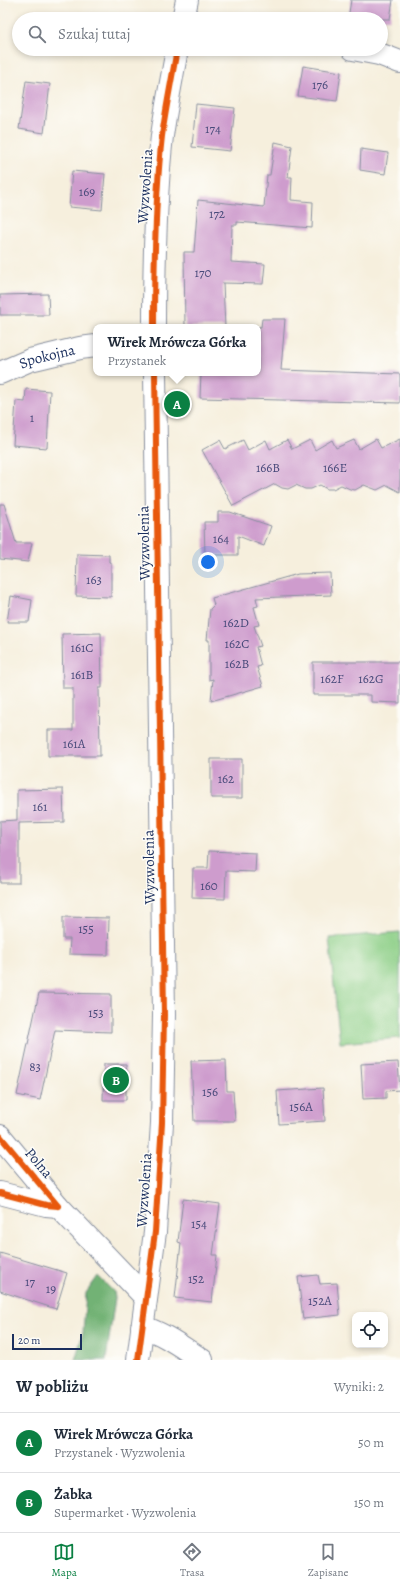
<!DOCTYPE html>
<html lang="pl">
<head>
<meta charset="utf-8">
<style>
  body { margin:0; font-family:Alegreya,serif; background:#f2f2f3; color:#1f2937 }
  .controls { position:absolute; right:12px; bottom:12px; display:grid; overflow:hidden; border-radius:8px; box-shadow:0 2px 6px #0003 }
  .controls button { width:36px; height:36px; display:grid; place-items:center; padding:0; border:0; border-bottom:1px solid #e0e1e3; background:#fff; color:#1f2937; font:20px sans-serif }
  .scale { position:absolute; left:12px; bottom:10px; width:70px; box-sizing:border-box; padding-left:4px; border:2px solid #1b2f5e; border-top:0; font-size:11px; line-height:14px; white-space:nowrap; color:#1b2f5e; -webkit-text-stroke:3px #fdfcf7; paint-order:stroke }
  .you { position:absolute; left:208px; top:562px; width:14px; height:14px; margin:-10px; border:3px solid #fff; border-radius:50%; background:#1a73e8; box-shadow:0 0 0 6px #1a73e833 }
  .badge { display:grid; place-items:center; width:26px; height:26px; border-radius:50%; background:#0b8043; color:#fff; font-size:13px; font-weight:700 }
  .pin { position:absolute; translate:-50% -50%; border:2px solid #fff; box-shadow:0 1px 4px #0006 }
  .popup { position:absolute; left:93px; top:324px; width:168px; height:52px; box-sizing:border-box; display:grid; place-content:center; border-radius:8px; background:#fff; filter:drop-shadow(0 1px 3px #0005); font-size:13px; white-space:nowrap; color:#747a83 }
  .popup b { font-size:15px; color:#1f2937 }
  .popup::after { content:''; position:absolute; left:50%; top:100%; margin-left:-8px; border:8px solid transparent; border-top-color:#fff }
  .list { margin:0; padding:0; list-style:none }
  h2 { display:flex; justify-content:space-between; align-items:center; height:52px; margin:0; padding:0 16px; font-size:17px }
  h2 small { font-size:13px; font-weight:400; color:#747a83 }
  .list li { display:grid; grid-template-columns:26px 1fr auto; gap:12px; align-items:center; box-sizing:border-box; height:60px; padding:0 16px; border-top:1px solid #e0e1e3 }
  .list b { display:block; font-size:15px; white-space:nowrap }
  .list p { margin:0; font-size:13px; white-space:nowrap; color:#747a83 }
  .list em { font-size:13px; font-style:normal; color:#747a83 }
  .icon { flex:none; width:22px; height:22px; fill:none; stroke:currentColor; stroke-width:2; stroke-linecap:round; stroke-linejoin:round }
  .map { position:relative; flex:none; width:400px; height:1360px; overflow:hidden }
  .search { position:absolute; background:#fff; box-shadow:0 2px 6px #0003; left:12px; right:12px; top:12px; height:44px; display:flex; align-items:center; gap:10px; box-sizing:border-box; padding:0 14px; border-radius:22px; color:#747a83; font-size:15px }
  .sheet { height:172px; background:#fff }
  nav { display:flex; justify-content:space-around; align-items:center; box-sizing:border-box; height:56px; border-top:1px solid #e0e1e3; background:#fff; font-size:11px; color:#747a83 }
  nav a { display:grid; justify-items:center; gap:2px }
  nav .on { color:#0b8043 }
  .map>svg:first-child { display:block }
</style>
</head>
<body>
<div class="map">
<svg width="400" height="1360" viewBox="0 0 400 1360">
  <rect width="100%" height="100%" fill="#fdfcf7"/>
  <filter id="ink" filterUnits="userSpaceOnUse"><feTurbulence type="fractalNoise" baseFrequency=".025" numOctaves="2"/><feDisplacementMap in="SourceGraphic" scale="8" xChannelSelector="R" yChannelSelector="G"/><feConvolveMatrix kernelMatrix="1 2 1 2 8 2 1 2 1" color-interpolation-filters="sRGB"/></filter>
  <filter id="wash" filterUnits="userSpaceOnUse"><feTurbulence type="fractalNoise" baseFrequency=".012" numOctaves="4" result="noise"/><feDisplacementMap in="SourceGraphic" scale="16" xChannelSelector="R" yChannelSelector="G"/><feGaussianBlur stdDeviation="0.9" result="paint"/><feColorMatrix in="noise" values="0 0 0 0 0 0 0 0 0 0 0 0 0 0 0 0 0 1.4 0 .05"/><feComposite in="paint" operator="in"/></filter>
  <g filter="url(#wash)">
    <rect width="100%" height="100%" fill="#f6efdd"/>
    <!-- green -->
    <path fill="#8dcf87" stroke="#547f72" d="M400 932V1038L340 1043 329 938Z"/>
    <!-- forest -->
    <path fill="#72b274" stroke="#467069" d="M98 1276 114 1292 115 1298 106 1360H75L83 1333 86 1293Z"/>
    <g id="blocks">
      <!-- building -->
      <path fill="#ce9ccd" d="M351 0H393L390 19H348Z
        M303 66 341 72 337 101 298 96Z
        M26 81 50 84 44 133 19 129Z
        M196 104 235 108 230 151 192 147Z
        M275 142 292 146 288 177H292L291 200 313 202 312 228 237 222V225H232L231 262 265 264 263 284 223 283 225 327H185L184 252H194L198 200 264 207 267 175H270Z
        M361 149 388 153 385 174 360 170Z
        M72 171 105 174 102 210 69 207Z
        M48 294 49 315H0V295Z
        M262 319H285L281 370 400 374V403L200 398 201 373H258V327H261Z
        M26 389 50 391 47 448 13 445 16 401 25 402Z
        M376 439 381 448 400 439V492L387 485 377 490 364 485 355 490 350 489 341 485 333 489H327L320 485 311 489H305L296 485 288 489 282 488 275 484 233 506 202 450 220 440 225 449 243 440 248 450 266 440 270 449 287 440 292 449 310 440 315 450 332 440 336 448 354 440 359 449Z
        M0 504H4L16 543H32L28 562 0 559Z
        M218 512H230L271 526 264 546 238 536V555H205L204 522H218Z
        M77 554 109 555V562H111V597L76 596Z
        M330 573 331 595 256 598 258 606 254 607 259 625 254 626 261 646 256 647 261 666 257 667 263 686 211 701 213 679 209 680V640H207L210 609 214 605 212 598 298 574Z
        M11 596 32 600 29 622H7Z
        M101 633 102 688H99L100 756H48V730H73V688H63L62 634Z
        M313 662H400V703L371 702V695H313Z
        M211 759H242V798H211Z
        M63 789 64 822 19 823V883H0V821L17 820V790Z
        M209 851 256 853 255 872 226 871 225 899 192 898 193 868H208Z
        M63 917 109 918 108 955 69 954 70 939H63Z
        M39 993 111 994V1032L55 1030 40 1100 17 1095Z
        M226 1060 227 1091H233L235 1121H194L191 1061Z
        M398 1062 400 1090 386 1091V1098L363 1099 361 1064Z
        M104 1064H126V1100H103Z
        M323 1088 325 1121 279 1124 277 1091Z
        M183 1199 220 1204 213 1255H217L212 1302 175 1298 181 1243 178 1242Z
        M0 1253 67 1273 56 1309 0 1291Z
        M318 1275 320 1284 337 1283 340 1315 303 1319 298 1277Z"/>
    </g>
  </g>
  <g filter="url(#ink)">
    <use href="#blocks" fill-opacity="0" stroke="#888f9e" stroke-width="1"/>
    <g fill="none" stroke-linecap="round" stroke-linejoin="round">
      <defs>
        <g id="minor">
          <path d="M183 19 187 0"/>
          <path d="M353 49 379 54 400 62"/>
          <path d="M154 327C154 263 155 199 162 136 166 107 172 78 177 49"/>
          <path id="s1" d="M0 373 30 360 80 348 96 346"/>
          <path d="M0 1136 58 1206 146 1298"/>
          <path d="M0 1193 46 1205 58 1206"/>
          <path d="M142 1327C164 1333 183 1348 202 1360"/>
          <path d="M138 1360 155 1232 162 1123 164 1015 155 373"/>
        </g>
      </defs>
      <!-- minor casing -->
      <use href="#minor" stroke="#888f9e" stroke-width="24"/>
      <!-- minor -->
      <use href="#minor" stroke="#fff" stroke-width="22"/>
      <defs>
        <path id="cycleway" d="M154 327C154 263 155 199 162 136 166 107 172 78 177 49
          M0 1136 58 1206
          M0 1193 46 1205 58 1206
          M138 1360 155 1232 162 1123 164 1015 155 373"/>
      </defs>
      <!-- cycleway casing -->
      <use href="#cycleway" stroke="#fdfcf7" stroke-width="8"/>
      <!-- cycleway -->
      <use href="#cycleway" stroke="#e8590c" stroke-width="6"/>
    </g>
  </g>
  <g text-anchor="middle" stroke-width="3" stroke-linejoin="round" paint-order="stroke">
    <!-- number labels -->
    <g font-size="13" fill="#484a7a">
      <text x="320" y="89">176</text>
      <text x="213" y="133">174</text>
      <text x="87" y="196">169</text>
      <text x="217" y="218">172</text>
      <text x="203" y="277">170</text>
      <text x="32" y="422">1</text>
      <text x="268" y="472">166B</text>
      <text x="335" y="472">166E</text>
      <text x="221" y="543">164</text>
      <text x="94" y="584">163</text>
      <text x="236" y="627">162D</text>
      <text x="237" y="648">162C</text>
      <text x="82" y="652">161C</text>
      <text x="237" y="668">162B</text>
      <text x="82" y="679">161B</text>
      <text x="332" y="683">162F</text>
      <text x="371" y="683">162G</text>
      <text x="74" y="748">161A</text>
      <text x="226" y="783">162</text>
      <text x="40" y="811">161</text>
      <text x="209" y="890">160</text>
      <text x="86" y="933">155</text>
      <text x="96" y="1017">153</text>
      <text x="35" y="1071">83</text>
      <text x="210" y="1096">156</text>
      <text x="301" y="1111">156A</text>
      <text x="199" y="1228">154</text>
      <text x="196" y="1283">152</text>
      <text x="30" y="1286">17</text>
      <text x="51" y="1293">19</text>
      <text x="320" y="1305">152A</text>
    </g>
    <!-- street labels -->
    <g font-size="15" fill="#1b2f5e" stroke="#fdfcf7">
      <text transform="translate(145 186) rotate(-86)" y="5">Wyzwolenia</text>
      <text dy="5" stroke="none"><textPath href="#s1" startOffset="50">Spokojna</textPath></text>
      <text transform="translate(144 543) rotate(-91)" y="5">Wyzwolenia</text>
      <text transform="translate(149 867) rotate(-91)" y="5">Wyzwolenia</text>
      <text transform="translate(39 1163) rotate(50)" y="5">Polna</text>
      <text transform="translate(144 1190) rotate(-86)" y="5">Wyzwolenia</text>
    </g>
  </g>
</svg>
<div class="controls">
<button><svg class="icon" aria-label="locate" viewBox="0 0 24 24"><circle cx="12" cy="12" r="6"/><path d="M12 2v4M12 18v4M2 12h4M18 12h4"/></svg></button>
</div>
<div class="scale">20 m</div>
<div class="you"></div>
<div class="pin badge" style="left:177px;top:404px">A</div>
<div class="popup"><b>Wirek Mrówcza Górka</b>Przystanek</div>
<div class="pin badge" style="left:116px;top:1080px">B</div>
<div class="search"><svg class="icon" aria-label="search" viewBox="0 0 24 24"><circle cx="10" cy="10" r="6"/><path d="M15 15l6 6"/></svg>Szukaj tutaj</div>
</div>
<section class="sheet">
<h2>W pobliżu<small>Wyniki: 2</small></h2>
<ul class="list">
<li><span class="badge">A</span><div><b>Wirek Mrówcza Górka</b><p>Przystanek · Wyzwolenia</p></div><em>50 m</em></li>
<li><span class="badge">B</span><div><b>Żabka</b><p>Supermarket · Wyzwolenia</p></div><em>150 m</em></li>
</ul>
</section>
<nav>
<a class="on"><svg class="icon" aria-label="map" viewBox="0 0 24 24"><path d="M3 6l6-2 6 2 6-2v14l-6 2-6-2-6 2zM9 4v14M15 6v14"/></svg>Mapa</a>
<a><svg class="icon" aria-label="directions" viewBox="0 0 24 24"><path d="M12 3l9 9-9 9-9-9zM9 14v-3h6M13 9l2 2-2 2"/></svg>Trasa</a>
<a><svg class="icon" aria-label="saved" viewBox="0 0 24 24"><path d="M7 4h10v16l-5-4-5 4z"/></svg>Zapisane</a>
</nav>
</body>
</html>
